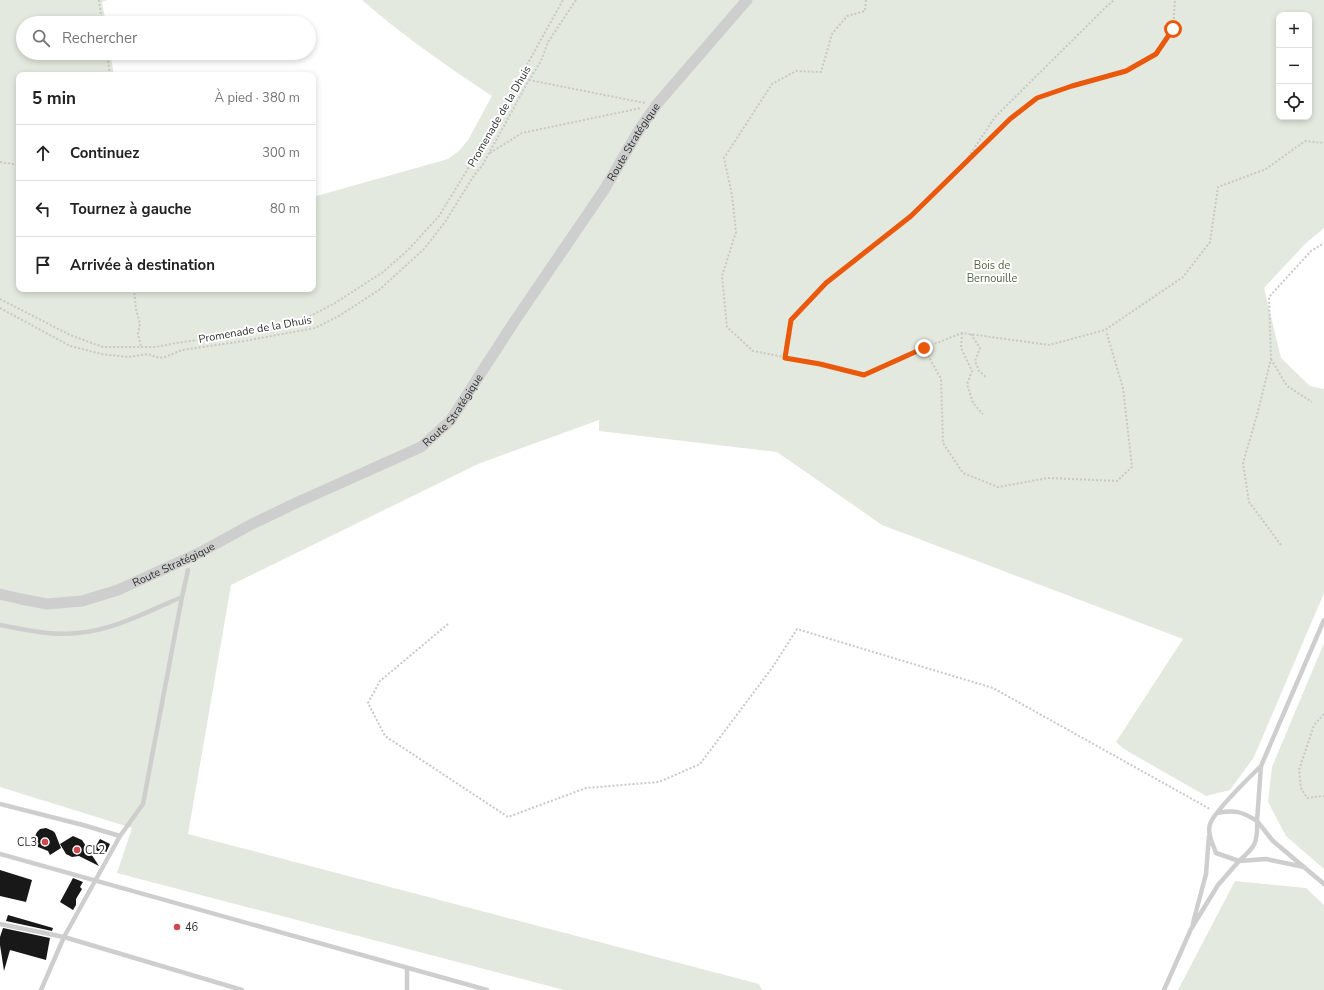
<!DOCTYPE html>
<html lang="fr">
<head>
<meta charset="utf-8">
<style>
  body { margin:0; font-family:"Nunito Sans",sans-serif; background:#f2f2f2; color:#222 }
  .controls { position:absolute; right:12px; top:12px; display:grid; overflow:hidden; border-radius:8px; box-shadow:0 2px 6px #0003 }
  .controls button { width:36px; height:36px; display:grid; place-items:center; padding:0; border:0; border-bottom:1px solid #e0e0e0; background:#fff; color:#222; font:20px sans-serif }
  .stop { position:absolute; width:12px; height:12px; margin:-9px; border:3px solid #ea580c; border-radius:50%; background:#fff }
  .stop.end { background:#ea580c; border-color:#fff; box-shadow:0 1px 4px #0008 }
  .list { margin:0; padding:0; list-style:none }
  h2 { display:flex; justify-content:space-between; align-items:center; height:52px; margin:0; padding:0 16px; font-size:17px }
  h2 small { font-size:13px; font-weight:400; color:#767676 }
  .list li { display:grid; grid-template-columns:26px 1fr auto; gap:12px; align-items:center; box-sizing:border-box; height:56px; padding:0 16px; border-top:1px solid #e0e0e0 }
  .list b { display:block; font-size:15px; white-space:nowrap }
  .list em { font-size:13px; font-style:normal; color:#767676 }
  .icon { flex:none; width:22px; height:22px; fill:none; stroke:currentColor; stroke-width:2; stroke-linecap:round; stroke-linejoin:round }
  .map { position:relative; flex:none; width:1324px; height:990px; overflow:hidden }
  .search { position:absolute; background:#fff; box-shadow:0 2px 6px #0003; left:16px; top:16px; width:300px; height:44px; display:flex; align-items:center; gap:10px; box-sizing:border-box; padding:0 14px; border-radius:22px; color:#767676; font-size:15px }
  .panel { position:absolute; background:#fff; box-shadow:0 2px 6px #0003; left:16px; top:72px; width:300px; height:220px; border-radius:8px }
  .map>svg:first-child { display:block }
</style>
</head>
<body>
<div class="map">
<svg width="1324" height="990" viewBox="0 0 1324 990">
  <rect width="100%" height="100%" fill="#fff"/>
  <!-- green -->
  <path fill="#e3e9de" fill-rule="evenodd" d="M0 0H107L102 2 106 23H23V53H110L114 75H19V289H313V197L448 159 459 151 468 140 492 96C447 66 403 36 362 0H1324V228L1306 243 1264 288 1281 358 1310 386 1324 389V593L1254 757 1230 790 1206 796 1124 749 1116 742 1183 639 882 525 777 452 599 431V420L478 464 231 585 188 834 759 984 762 990H564L117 873 132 828 0 787ZM1279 15H1309V117H1279Z
    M1324 643V869L1286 836 1268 802 1272 767Z
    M1235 881 1306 888 1324 905V990H1178Z"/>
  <!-- building -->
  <path fill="#181818" d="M46 828 53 831 55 833 61 848 50 855 48 851 38 847 35 841 34 838 37 832 40 829Z
    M73 836 82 840 99 866 79 856 72 857 66 854 60 844Z
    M100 839 110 844 105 855 94 849Z
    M0 870 32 880 26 902 0 896Z
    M73 878 83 882 80 887 82 889 76 899V905L73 910 60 902Z
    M8 915 53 928 52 931 6 921Z
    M3 928 50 938 46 960 10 950 4 971 0 945V937Z"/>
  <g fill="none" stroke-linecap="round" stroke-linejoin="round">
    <!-- path -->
    <path stroke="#c8c8c8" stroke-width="2" stroke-dasharray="2 2" stroke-linecap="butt" d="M99 0 102 23
      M866 0 865 11 847 16 832 34 821 72 796 71 772 84 724 158 732 195 736 232 722 276 727 327 753 351 820 364 864 375 924 348 962 333 1049 345 1105 330 1183 277 1210 242 1218 187 1266 169 1305 141 1324 143
      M107 53 110 75
      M529 80 645 103
      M490 153 522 133 641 108
      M968 159 1010 119 1037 98 1073 86 1126 71 1156 54 1173 29 1175 0
      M0 162 19 165
      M134 289 136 309 140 324 138 334 141 347
      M0 299 70 335 103 347H156L176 343 248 333 299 322 335 303 383 272 409 249 439 216 480 149 563 0
      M0 308 70 346 101 354 128 357 148 354 159 358 165 357 182 350 244 341 315 328 339 316 379 290 424 249 445 222 475 174 482 166 529 80 541 61 548 42 576 0
      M962 333 961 348 972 371 967 384 973 403 983 414
      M971 334 980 348 975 361 979 371 987 378
      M924 348 941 379 943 443 963 473 998 487 1048 478 1117 481 1132 467 1123 388 1106 331
      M785 358 791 320 826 283 911 216 965 162 995 117 1107 6 1114 0
      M1271 359 1287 386 1312 402
      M1281 545 1249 502 1243 463 1257 415 1271 359 1269 297 1311 251 1324 243
      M448 624 380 681 368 703 385 736 508 817 586 788 659 782 700 764 772 668 797 629 993 688 1210 809
      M1324 714 1314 725 1299 770 1301 788 1307 798 1324 796"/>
    <!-- service -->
    <path stroke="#cecece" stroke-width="4.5" d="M1324 620 1261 766 1257 821 1273 841 1324 884
      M0 625C26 630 52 636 78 633 115 630 148 611 182 597
      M0 804 83 825 120 836
      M1217 813C1235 810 1241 811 1257 821 1258 843 1255 847 1239 861L1216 853C1213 844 1207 834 1210 824 1215 810 1249 778 1261 766
      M0 854 487 990
      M1193 923 1206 874 1209 836
      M0 924 64 937 242 990
      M41 990 64 937 120 836 143 804 182 597 188 570
      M407 990V968
      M1164 990 1191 929 1218 885 1239 861 1266 859 1304 867"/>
    <!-- tertiary -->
    <path stroke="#cecece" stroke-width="11" id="s1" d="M0 594 21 599 47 604 82 601 118 590 201 552 252 524 298 502 421 447 450 421 514 322 604 190 639 130 657 104 747 0"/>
  </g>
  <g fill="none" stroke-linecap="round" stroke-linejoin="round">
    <!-- route -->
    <path stroke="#ea580c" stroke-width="5" d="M924 348 864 375 820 364 785 358 791 320 826 283 911 216 1010 119 1037 98 1072 86 1126 71 1156 54 1173 29"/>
  </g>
  <!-- markers -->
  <g fill="#d3474e" stroke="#fff" stroke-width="1.5">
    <circle cx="45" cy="842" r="4"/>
    <circle cx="77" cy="850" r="4"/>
    <circle cx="177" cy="927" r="4"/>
  </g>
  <g text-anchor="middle" stroke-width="4" stroke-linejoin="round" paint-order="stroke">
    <!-- street labels -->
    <g font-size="11" fill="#313131" stroke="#fff">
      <text transform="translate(499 116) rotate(-60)" y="4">Promenade de la Dhuis</text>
      <text dy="4" stroke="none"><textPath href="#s1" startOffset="829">Route Stratégique</textPath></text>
      <text transform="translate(255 329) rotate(-10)" y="4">Promenade de la Dhuis</text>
      <text dy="4" stroke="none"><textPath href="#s1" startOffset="505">Route Stratégique</textPath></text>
      <text dy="4" stroke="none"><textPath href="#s1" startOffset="182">Route Stratégique</textPath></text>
    </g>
    <!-- park labels -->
    <g font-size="11" fill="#536842" stroke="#fff">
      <text x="992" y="269">Bois de<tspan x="992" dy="13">Bernouille</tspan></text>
    </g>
    <!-- poi labels -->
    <g font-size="11" fill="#313131" stroke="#fff" text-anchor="start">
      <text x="37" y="846" text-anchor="end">CL3</text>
      <text x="85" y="854">CL2</text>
      <text x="185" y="931">46</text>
    </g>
  </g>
</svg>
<div class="controls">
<button>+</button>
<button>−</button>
<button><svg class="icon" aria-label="locate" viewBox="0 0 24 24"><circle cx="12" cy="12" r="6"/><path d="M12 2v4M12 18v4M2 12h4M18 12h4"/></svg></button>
</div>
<div class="stop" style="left:1173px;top:29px"></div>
<div class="stop end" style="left:924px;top:348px"></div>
<div class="search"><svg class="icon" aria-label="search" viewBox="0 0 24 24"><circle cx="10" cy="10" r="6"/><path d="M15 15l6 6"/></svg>Rechercher</div>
<section class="panel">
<h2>5 min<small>À pied · 380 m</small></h2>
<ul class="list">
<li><svg class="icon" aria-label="ahead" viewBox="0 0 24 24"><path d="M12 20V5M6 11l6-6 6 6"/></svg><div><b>Continuez</b></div><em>300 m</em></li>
<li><svg class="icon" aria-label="left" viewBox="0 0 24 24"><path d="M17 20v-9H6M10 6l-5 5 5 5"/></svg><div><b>Tournez à gauche</b></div><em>80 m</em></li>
<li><svg class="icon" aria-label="arrive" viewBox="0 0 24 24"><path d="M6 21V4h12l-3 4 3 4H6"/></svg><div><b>Arrivée à destination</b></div></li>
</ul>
</section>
</div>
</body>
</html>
